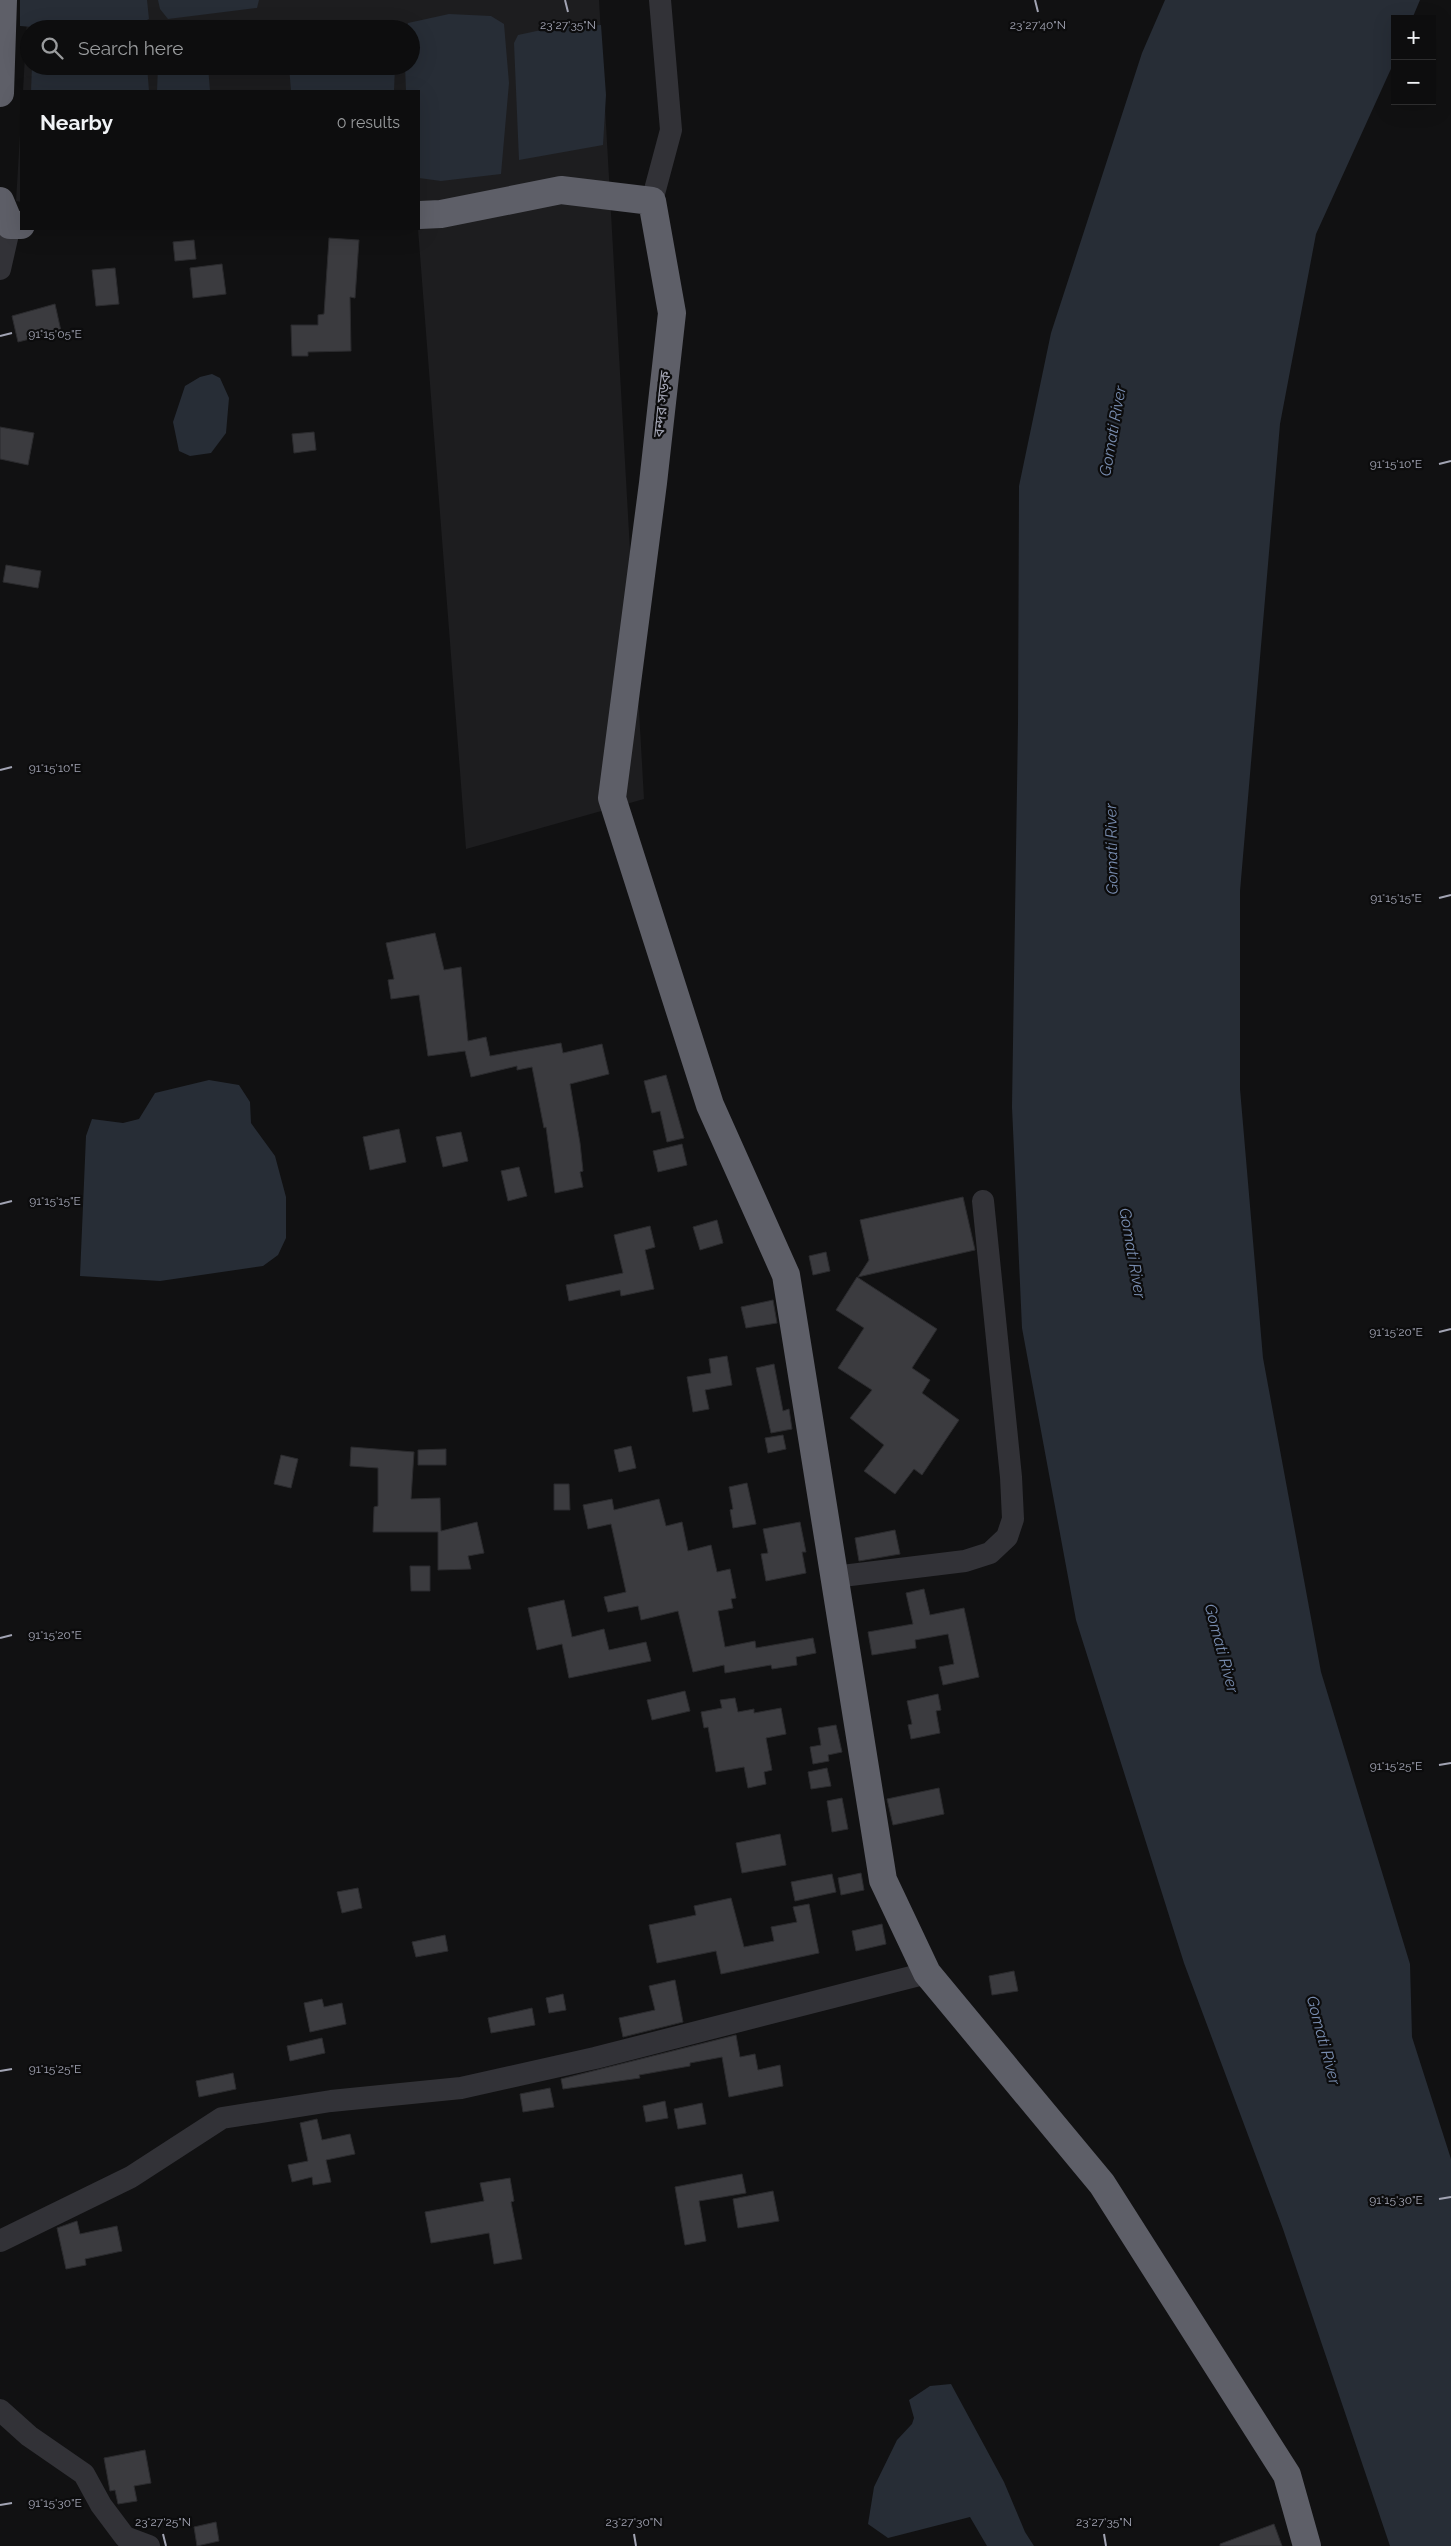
<!DOCTYPE html>
<html lang="en">
<head>
<meta charset="utf-8">
<style>
  body { margin:0; font-family:Raleway,"Noto Sans Bengali",sans-serif; background:#161617; color:#f1f3f6 }
  .controls { position:absolute; right:15px; top:15px; display:grid; overflow:hidden; border-radius:0px; box-shadow:0 5px 20px #0002 }
  .controls button { width:45px; height:45px; display:grid; place-items:center; padding:0; border:0; border-bottom:1px solid #2d2d2e; background:#0d0d0e; color:#f1f3f6; font:25px sans-serif }
  .list { margin:0; padding:0; list-style:none }
  h2 { display:flex; justify-content:space-between; align-items:center; height:65px; margin:0; padding:0 20px; font-size:21px }
  h2 small { font-size:16px; font-weight:400; color:#9a9c9e }
  .icon { flex:none; width:28px; height:28px; fill:none; stroke:currentColor; stroke-width:2; stroke-linecap:round; stroke-linejoin:round }
  .map { position:relative; flex:none; width:1451px; height:2546px; overflow:hidden }
  .search { position:absolute; background:#0d0d0e; box-shadow:0 5px 20px #0002; left:20px; top:20px; width:400px; height:55px; display:flex; align-items:center; gap:12px; box-sizing:border-box; padding:0 18px; border-radius:28px; color:#9a9c9e; font-size:19px }
  .panel { position:absolute; background:#0d0d0e; box-shadow:0 5px 20px #0002; left:20px; top:90px; width:400px; height:140px; border-radius:0px }
  .map>svg:first-child { display:block }
</style>
</head>
<body>
<div class="map">
<svg width="1451" height="2546" viewBox="0 0 1451 2546">
  <rect width="100%" height="100%" fill="#111112"/>
  <!-- built -->
  <path fill="#1d1d1f" fill-rule="evenodd" d="M28 0H599L644 799 466 849 418 229 419 91H23ZM29 29H411V66H29Z
    M21 117V202L16 201Z"/>
  <!-- water -->
  <path fill="#272d36" d="M20 0H147L149 19 130 28 58 29 20 26Z
    M158 0H259L257 8 168 19 160 9Z
    M1165 0H1420L1412 19H1395V60L1316 234 1280 424 1240 891V1089L1263 1358 1321 1672 1410 1964 1412 2037 1451 2159V2546H1390L1283 2229 1184 1963 1076 1620 1022 1328 1012 1107 1018 723 1019 486 1051 333 1142 53Z
    M449 14 491 16 504 24 509 83 501 174 441 181 419 178V91H406L405 66H411V29H407L408 23Z
    M387 22 392 29H343Z
    M601 25 606 95 603 145 519 160 514 43 518 35 555 27Z
    M32 66H147L149 91H31Z
    M158 66H208L210 91H157Z
    M289 66H395L394 91H291Z
    M212 374 220 378 229 398 226 433 211 453 190 456 179 451 173 422 185 386 200 377Z
    M209 1080 239 1085 250 1102 251 1123 275 1156 286 1197V1238L278 1255 263 1266 160 1281 80 1276 86 1136 92 1119 123 1123 139 1119 155 1093Z
    M951 2384 1004 2482 1025 2532 1034 2546H987L970 2517 888 2538 868 2524 874 2487 897 2440 912 2424 914 2418 909 2400 930 2386Z"/>
  <!-- building -->
  <path fill="#3b3b3f" stroke="#2b2b2e" d="M329 238 359 240 355 298 350 297 351 351 308 352V356H292L291 325H318V315L324 314Z
    M194 240 196 259 175 261 173 242Z
    M222 264 226 294 193 298 190 268Z
    M115 268 119 304 96 306 92 270Z
    M55 304 61 331 18 342 12 316Z
    M0 427 34 433 28 465 0 459Z
    M314 432 316 450 294 453 292 434Z
    M6 565 41 571 38 588 3 582Z
    M435 933 444 970 461 967 468 1041 486 1037 490 1056 561 1043 563 1053 602 1044 609 1074 570 1084 580 1143 583 1171 580 1172 583 1187 555 1193 546 1127 544 1128 532 1067 517 1070V1066L471 1077 465 1051 428 1056 419 995 391 999 388 980 394 979 386 943Z
    M666 1075 684 1138 667 1142 660 1111 652 1113 644 1081Z
    M399 1129 406 1162 370 1170 363 1137Z
    M461 1132 468 1161 443 1167 436 1137Z
    M682 1144 687 1165 658 1172 653 1151Z
    M519 1167 527 1196 508 1201 501 1171Z
    M963 1197 975 1250 858 1277 869 1260 860 1220Z
    M717 1220 723 1243 700 1250 693 1227Z
    M650 1226 655 1247 645 1250 654 1289 621 1296 620 1290 569 1301 566 1285 623 1273 614 1235Z
    M826 1252 830 1271 813 1275 809 1256Z
    M857 1277 937 1329 912 1368 930 1380 922 1393 959 1420 922 1475 914 1469 895 1494 864 1471 884 1445 850 1418 872 1390 838 1368 864 1328 836 1310Z
    M773 1300 777 1323 746 1328 741 1307Z
    M727 1356 732 1385 705 1390 709 1409 693 1412 687 1377 711 1373 709 1359Z
    M774 1364 783 1411 789 1409 792 1429 771 1433 756 1368Z
    M783 1435 786 1449 768 1453 765 1438Z
    M631 1446 636 1468 619 1472 614 1450Z
    M351 1447 414 1452 411 1499 440 1498 441 1531 477 1522 484 1553 468 1556 471 1569 438 1570V1532H373L374 1507 378 1506V1468L350 1466Z
    M446 1449V1465H418V1450Z
    M281 1455 298 1459 291 1488 274 1484Z
    M747 1483 756 1524 733 1528 730 1510 733 1509 729 1487Z
    M554 1484H569L570 1510H554Z
    M612 1499 614 1510 659 1499 666 1526 682 1522 688 1551 711 1545 717 1572 730 1569 736 1598 731 1599 733 1608 718 1611 725 1647 755 1641 756 1648 813 1638 816 1653 796 1657 797 1665 772 1669 771 1665 725 1673 724 1665 693 1672 678 1611 641 1620 638 1606 608 1612 604 1597 626 1592 611 1524 588 1529 583 1505Z
    M800 1522 806 1552H802L806 1573 766 1581 761 1554 768 1553 763 1529Z
    M895 1530 900 1554 859 1561 855 1538Z
    M410 1566H430V1591H411Z
    M924 1589 930 1615 964 1608 979 1677 943 1685 939 1667 954 1664 948 1634 915 1640 916 1648 872 1655 868 1632 913 1624 906 1593Z
    M564 1600 572 1637 604 1629 609 1650 646 1642 651 1661 569 1678 562 1644 537 1650 528 1608Z
    M685 1691 690 1711 652 1720 647 1700Z
    M938 1694 941 1710 936 1711 940 1733 911 1739 908 1725 912 1724 907 1701Z
    M735 1698 738 1712 754 1709V1713L781 1708 786 1734 766 1738 772 1770 764 1772 766 1784 748 1788 744 1767 716 1772 708 1727 704 1728 701 1712 722 1708 720 1700Z
    M836 1725 842 1752 828 1755 829 1761 813 1764 810 1747 821 1745 818 1728Z
    M827 1768 831 1786 811 1789 808 1772Z
    M939 1788 944 1814 893 1825 887 1799Z
    M842 1798 848 1829 832 1832 827 1801Z
    M780 1834 786 1865 742 1873 736 1843Z
    M861 1873 864 1890 841 1895 838 1878Z
    M832 1874 836 1892 795 1901 791 1882Z
    M358 1888 362 1908 342 1913 337 1892Z
    M731 1898 744 1947 774 1941 771 1927 797 1922 793 1907 809 1904 819 1953 721 1974 716 1951 657 1963 649 1925 696 1915 694 1906Z
    M882 1924 886 1944 856 1951 852 1931Z
    M445 1935 448 1951 416 1957 412 1942Z
    M1014 1971 1018 1991 992 1995 989 1976Z
    M675 1980 683 2022 623 2037 619 2018 655 2010 649 1986Z
    M563 1994 566 2010 549 2013 546 1998Z
    M322 1999 324 2007 342 2003 346 2024 310 2032 304 2003Z
    M532 2008 535 2025 491 2033 488 2018Z
    M736 2035 740 2057 755 2054 758 2070 780 2065 783 2086 729 2097 722 2057 690 2063V2066L639 2075 640 2078 563 2089 561 2079Z
    M322 2038 325 2053 290 2061 287 2046Z
    M233 2073 236 2089 199 2097 196 2081Z
    M550 2088 554 2107 523 2112 520 2094Z
    M665 2101 668 2118 646 2122 643 2106Z
    M702 2103 706 2124 678 2129 674 2109Z
    M317 2119 322 2140 350 2134 355 2154 326 2160 331 2182 313 2185 312 2177 292 2182 288 2165 308 2161 300 2123Z
    M742 2174 746 2193 699 2201 706 2241 685 2245 675 2187Z
    M510 2178 514 2201 511 2202 522 2259 494 2264 489 2233 431 2243 425 2212 484 2201 480 2183Z
    M773 2191 779 2221 738 2228 733 2199Z
    M77 2221 80 2234 117 2226 122 2251 85 2259 86 2265 66 2269 57 2228Z
    M145 2450 151 2483 134 2486 137 2501 118 2504 115 2490 110 2491 104 2458Z
    M216 2522 219 2541 197 2546 194 2527Z
    M1274 2524 1282 2546H1220V2544Z"/>
  <g fill="none" stroke-linecap="round" stroke-linejoin="round">
    <!-- minor -->
    <path stroke="#323237" stroke-width="22" d="M652 201 671 130 660 0
      M0 269 10 225
      M834 1577 965 1561 990 1553 1007 1537 1013 1519 1011 1477 983 1201
      M0 2241 131 2177 222 2118 331 2101 461 2088 595 2058 927 1973
      M0 2410 29 2436 84 2474 101 2505 125 2537 149 2546"/>
    <!-- highway -->
    <path stroke="#5e5f68" stroke-width="28" d="M0 93 3 0
      M0 201 10 225H21
      M419 215 441 214 561 190 652 201 672 313 653 483 612 798 710 1105 786 1275 883 1880 927 1973 1102 2184 1287 2475 1307 2546"/>
  </g>
  <!-- ticks -->
  <path fill="none" stroke="#a2a4b3" stroke-width="2" d="M565 0 568 12M1035 0 1038 12M0 336 12 333M1439 464 1451 461M0 770 12 767M1439 898 1451 895M0 1204 12 1201M1439 1332 1451 1329M0 1638 12 1635M1439 1765 1451 1763M0 2071 12 2069M1439 2199 1451 2197M0 2505 12 2503M163 2534 166 2546M634 2534 636 2546M1104 2534 1106 2546"/>
  <g text-anchor="middle" stroke-width="4.5" stroke-linejoin="round" paint-order="stroke">
    <!-- street labels -->
    <g font-size="15" fill="#a2a4b3" stroke="#0c0c0d">
      <text transform="translate(662 404) rotate(-84)" y="5">বন্দর সড়ক</text>
    </g>
    <!-- water labels -->
    <g font-size="16" font-style="italic" fill="#788caf" stroke="#0c0c0d">
      <text transform="translate(1112 431) rotate(-80)" y="6">Gomati River</text>
      <text transform="translate(1111 849) rotate(-91)" y="6">Gomati River</text>
      <text transform="translate(1133 1253) rotate(80)" y="6">Gomati River</text>
      <text transform="translate(1222 1648) rotate(75)" y="6">Gomati River</text>
      <text transform="translate(1324 2040) rotate(75)" y="6">Gomati River</text>
    </g>
  </g>
  <g font-size="12" text-anchor="middle" fill="#a2a4b3" stroke="#0c0c0d" stroke-width="4.5" stroke-linejoin="round" paint-order="stroke">
    <text x="568" y="29">23°27'35"N</text>
    <text x="1038" y="29">23°27'40"N</text>
    <text x="55" y="338">91°15'05"E</text>
    <text x="1396" y="468">91°15'10"E</text>
    <text x="55" y="772">91°15'10"E</text>
    <text x="1396" y="902">91°15'15"E</text>
    <text x="55" y="1205">91°15'15"E</text>
    <text x="1396" y="1336">91°15'20"E</text>
    <text x="55" y="1639">91°15'20"E</text>
    <text x="1396" y="1770">91°15'25"E</text>
    <text x="55" y="2073">91°15'25"E</text>
    <text x="1396" y="2204">91°15'30"E</text>
    <text x="55" y="2507">91°15'30"E</text>
    <text x="163" y="2526">23°27'25"N</text>
    <text x="634" y="2526">23°27'30"N</text>
    <text x="1104" y="2526">23°27'35"N</text>
  </g>
</svg>
<div class="controls">
<button>+</button>
<button>−</button>
</div>
<div class="search"><svg class="icon" aria-label="search" viewBox="0 0 24 24"><circle cx="10" cy="10" r="6"/><path d="M15 15l6 6"/></svg>Search here</div>
<section class="panel">
<h2>Nearby<small>0 results</small></h2>
<ul class="list">
</ul>
</section>
</div>
</body>
</html>
